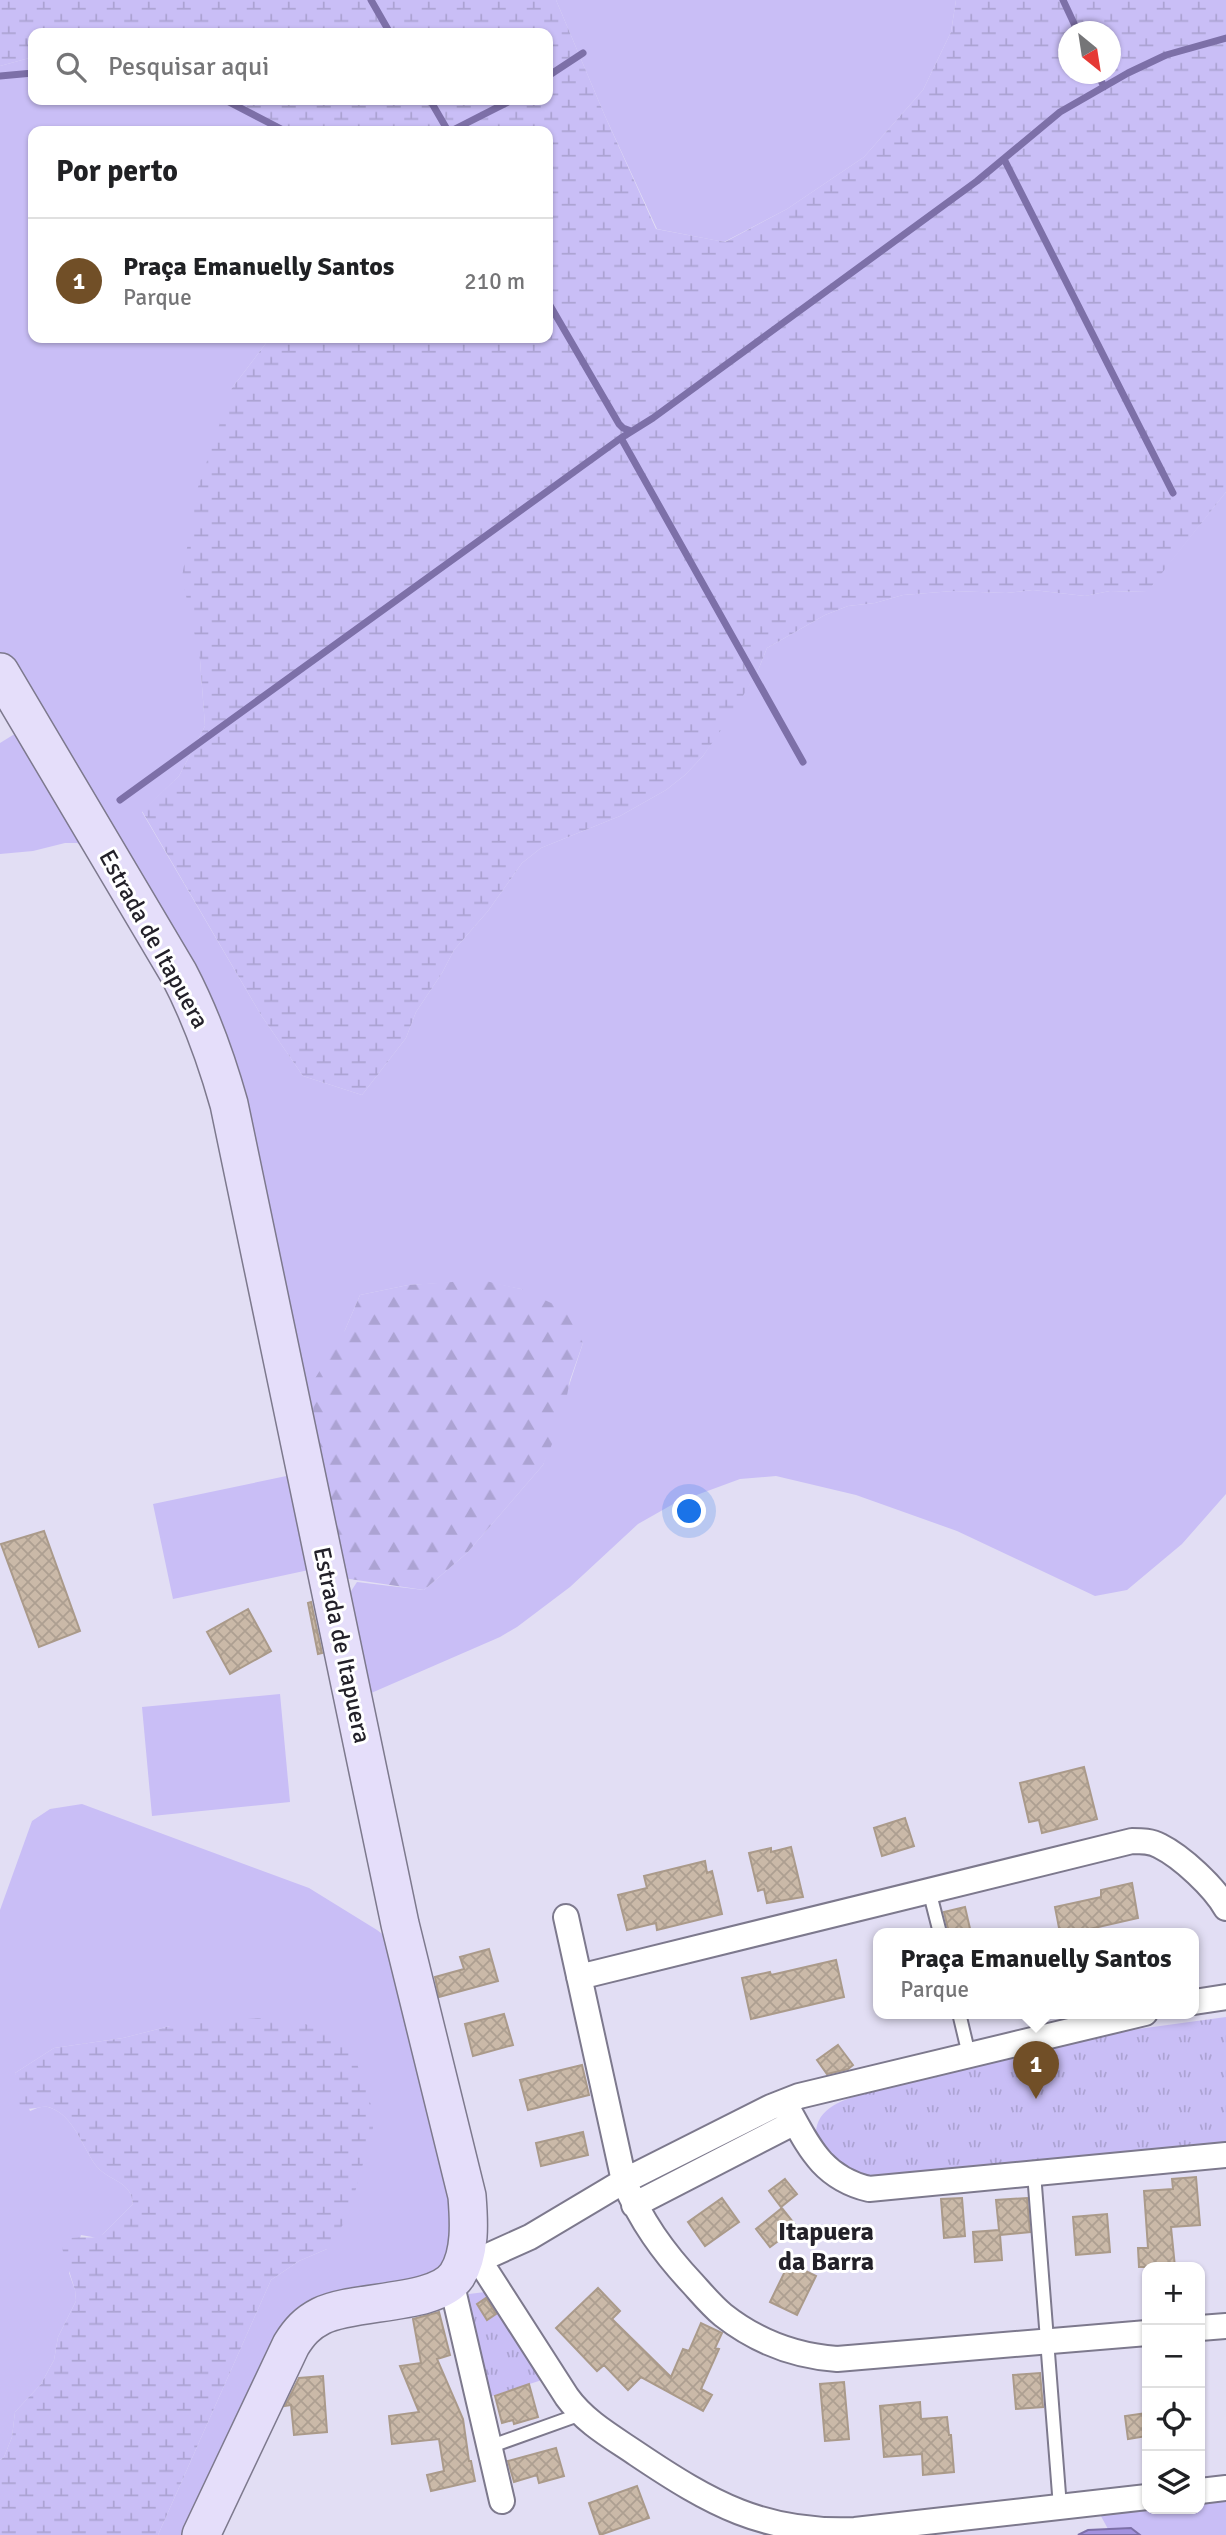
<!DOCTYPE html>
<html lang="pt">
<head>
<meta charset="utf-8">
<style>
  body { margin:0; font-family:Signika,sans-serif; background:#f6f6f6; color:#202124 }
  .controls { position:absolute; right:21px; bottom:21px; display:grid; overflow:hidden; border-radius:14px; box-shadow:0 2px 5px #0004 }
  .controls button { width:63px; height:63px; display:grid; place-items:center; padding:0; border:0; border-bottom:2px solid #e0e0e0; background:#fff; color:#202124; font:35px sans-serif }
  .compass { position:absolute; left:1058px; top:21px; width:63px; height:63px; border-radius:50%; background:#fff; box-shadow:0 2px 5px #0004; rotate:150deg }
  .you { position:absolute; left:690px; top:1512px; width:24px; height:24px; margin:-18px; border:5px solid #fff; border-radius:50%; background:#1a73e8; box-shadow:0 0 0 10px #1a73e833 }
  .badge { display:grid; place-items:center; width:46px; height:46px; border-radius:50%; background:#714f27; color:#fff; font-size:23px; font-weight:700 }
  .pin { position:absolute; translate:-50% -58px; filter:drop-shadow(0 2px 4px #0008) }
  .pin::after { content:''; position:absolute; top:37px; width:24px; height:21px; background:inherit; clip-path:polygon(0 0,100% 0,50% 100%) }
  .popup { position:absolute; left:873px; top:1928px; width:326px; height:91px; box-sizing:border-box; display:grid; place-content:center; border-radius:14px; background:#fff; filter:drop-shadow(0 2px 5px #0005); font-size:23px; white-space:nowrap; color:#757577 }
  .popup b { font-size:26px; color:#202124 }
  .popup::after { content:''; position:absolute; left:50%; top:100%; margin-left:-14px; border:14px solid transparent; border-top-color:#fff }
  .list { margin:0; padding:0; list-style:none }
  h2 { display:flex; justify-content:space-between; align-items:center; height:91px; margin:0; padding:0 28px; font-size:30px }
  h2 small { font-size:23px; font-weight:400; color:#757577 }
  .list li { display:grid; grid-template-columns:46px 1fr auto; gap:21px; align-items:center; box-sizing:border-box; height:126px; padding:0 28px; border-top:2px solid #e0e0e0 }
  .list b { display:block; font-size:26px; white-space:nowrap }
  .list p { margin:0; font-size:23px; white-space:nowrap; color:#757577 }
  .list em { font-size:23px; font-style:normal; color:#757577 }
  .icon { flex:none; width:38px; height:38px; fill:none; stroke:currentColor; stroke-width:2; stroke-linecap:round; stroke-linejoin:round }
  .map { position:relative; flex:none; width:1226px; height:2535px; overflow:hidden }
  .search { position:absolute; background:#fff; box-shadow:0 2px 5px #0004; left:28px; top:28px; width:525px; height:77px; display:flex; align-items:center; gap:18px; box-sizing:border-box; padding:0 24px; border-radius:14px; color:#757577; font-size:26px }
  .panel { position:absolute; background:#fff; box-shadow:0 2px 5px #0004; left:28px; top:126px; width:525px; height:217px; border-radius:14px }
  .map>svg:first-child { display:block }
</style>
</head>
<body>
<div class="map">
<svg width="1226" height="2535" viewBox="0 0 1226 2535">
  <defs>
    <pattern id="forest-firs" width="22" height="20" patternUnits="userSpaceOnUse" patternTransform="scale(1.75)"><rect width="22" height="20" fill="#c9bef6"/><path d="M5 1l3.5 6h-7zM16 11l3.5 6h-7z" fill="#aca3d3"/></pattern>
    <pattern id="wetland-marsh" width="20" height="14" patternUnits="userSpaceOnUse" patternTransform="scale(1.75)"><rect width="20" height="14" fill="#c9bef6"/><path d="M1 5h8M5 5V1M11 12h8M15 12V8" fill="none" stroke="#aca3d3"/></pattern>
    <pattern id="park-tufts" width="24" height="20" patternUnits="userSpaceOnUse" patternTransform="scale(1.75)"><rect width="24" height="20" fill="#c9bef6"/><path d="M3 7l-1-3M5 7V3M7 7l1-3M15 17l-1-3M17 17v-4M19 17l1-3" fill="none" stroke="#aca3d3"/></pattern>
    <pattern id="building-cross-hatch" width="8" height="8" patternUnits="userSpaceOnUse" patternTransform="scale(1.75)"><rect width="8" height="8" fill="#cab9a8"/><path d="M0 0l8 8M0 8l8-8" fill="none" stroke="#ad9f91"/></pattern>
  </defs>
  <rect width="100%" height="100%" fill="#e2def4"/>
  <!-- grass -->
  <path fill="#c9bef6" d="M556 0H956L951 32 923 90 864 157 787 209 724 242 657 229 605 116Z
    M33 57V100H218L280 131H33V338H270L232 388 200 660 205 726 179 776 142 812 261 1015 303 1076 362 1095 406 1038 416 1012 442 973 454 950 488 911 522 863 541 848 620 816 666 790 685 775 703 756 757 673 767 648 825 615 848 606 875 603 903 595 953 591 1006 593 1033 590 1085 596 1110 591 1146 592 1226 492V1494L1182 1544 1127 1590 1095 1596 957 1531 856 1495 776 1476 740 1479 675 1503 638 1524 570 1587 517 1627 500 1637 362 1697 342 1605 357 1582 424 1590 467 1553 543 1465 583 1343 521 1289 481 1281 408 1285 360 1295 345 1330 313 1424 188 1009 95 853 77 843H65L33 851 0 854V743L39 719 0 653V66Z
    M296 1474 318 1568 173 1599 153 1504Z
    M280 1694 290 1802 152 1816 142 1707Z
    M82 1804 309 1888 377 1930 399 1947 457 2238 443 2276 327 2307 189 2535H158L271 2280 299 2261 327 2249 170 2026 123 2038 54 2048 15 2073 30 2111C37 2108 44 2105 51 2108 73 2116 82 2145 94 2163 107 2182 131 2179 133 2204L103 2234 98 2238 81 2235 69 2273 75 2290 76 2301 58 2337 54 2360 41 2384 15 2412 12 2437 4 2457 0 2460V1910L32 1821 50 1809Z
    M1226 2483V2535H1140L1131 2528 1108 2529 1090 2496 1147 2509H1200V2485Z"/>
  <!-- forest -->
  <path fill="url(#forest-firs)" d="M481 1280 521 1289 564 1309 583 1343 570 1380 562 1421 543 1465 467 1553 424 1590 336 1577 313 1423 314 1380 345 1330 360 1295 408 1285Z"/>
  <!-- wetland -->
  <path fill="url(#wetland-marsh)" fill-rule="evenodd" d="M0 0H556L605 116 656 229 725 242 787 209 864 157 923 90 951 32 956 0H1226V492L1147 592 1110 591 1085 596 1033 590 1006 593 953 591 903 595 875 603 848 606 825 615 767 648 757 673 730 717 703 756 685 775 666 790 620 816 541 848 522 863 488 911 454 950 442 973 416 1012 406 1038 362 1095 303 1076 261 1015 142 811 179 776 205 726 200 660 182 577 197 490 232 388 270 338H548V131H280L218 100H548V33H33V57L0 66ZM1068 32H1110V74H1068Z
    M258 2018 299 2021 333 2037 354 2055 372 2108 373 2128 348 2217 327 2249 299 2261 271 2280 158 2535H0V2460L4 2457 12 2437 15 2412 41 2384 54 2360 58 2337 76 2301 75 2290 62 2248 70 2238C81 2236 94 2240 103 2234L133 2204C131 2179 107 2182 94 2163 82 2145 73 2116 51 2108 41 2104 35 2112 20 2107L15 2073 54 2048 123 2038 170 2026Z"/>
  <!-- park -->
  <path fill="url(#park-tufts)" d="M1226 2017V2149L867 2180 846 2175 816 2136C815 2107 844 2100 868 2092L1116 2032Z
    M485 2292 545 2379 483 2399 469 2308V2294Z"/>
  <!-- water -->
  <path fill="#a392de" stroke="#7d70a8" stroke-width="2" d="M1131 2528 1140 2535H1078L1088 2530Z"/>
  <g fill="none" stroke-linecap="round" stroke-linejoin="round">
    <!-- stream -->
    <path stroke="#7d70a8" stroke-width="7" d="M371 0 390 33
      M1063 0 1078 32
      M1098 74 1104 87
      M0 76 33 73
      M548 76 583 53
      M225 100 285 131
      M430 100 448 131
      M451 131 512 100
      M1004 159 1173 493
      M548 302 619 424 623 428 631 431
      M621 438 803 762
      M120 800 621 438 653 418 977 181 1060 112 1128 73 1166 55 1226 38"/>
  </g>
  <!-- building -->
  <path fill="url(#building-cross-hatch)" stroke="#aa9a8a" stroke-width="2" d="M44 1531 80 1631 39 1647 1 1544Z
    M311 1602 322 1653 318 1654 308 1603Z
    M248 1609 271 1651 230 1674 207 1632Z
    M1084 1767 1097 1819 1042 1833 1039 1820 1029 1822 1020 1783Z
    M905 1818 914 1846 882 1856 874 1828Z
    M791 1847 803 1897 767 1903 764 1889 758 1891 749 1853 771 1848V1852Z
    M705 1861 707 1873 712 1871 722 1914 657 1930 656 1923 627 1930 618 1895 647 1888 644 1876Z
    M1132 1883 1138 1918 1072 1933H1060L1055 1907 1101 1897V1890Z
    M965 1907 971 1933H949L944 1912Z
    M489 1949 498 1981 439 1997 435 1977 464 1969 460 1957Z
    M836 1960 844 1997 751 2019 742 1978 770 1972 771 1975Z
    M504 2014 513 2045 473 2056 465 2024Z
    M838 2045 853 2065 848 2069 827 2074 817 2060Z
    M582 2065 589 2095 528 2110 520 2080Z
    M583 2132 588 2155 541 2166 536 2143Z
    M1196 2177 1200 2225 1171 2227 1175 2267H1139L1138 2248H1148L1144 2191 1173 2189 1172 2179Z
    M785 2179 797 2194 781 2207 769 2191Z
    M722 2198 739 2222 705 2246 688 2222Z
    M962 2198 965 2236 944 2238 941 2199Z
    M1027 2198 1030 2232 1000 2235 1002 2260 975 2262 973 2232 999 2230 996 2200Z
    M782 2208 797 2227 770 2247 756 2229Z
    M1107 2214 1110 2252 1076 2255 1073 2217Z
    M789 2263 816 2276 797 2315 770 2302Z
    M598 2288 620 2311 612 2319 671 2377 683 2349 689 2351 701 2323 722 2333 715 2348 719 2349 701 2389 712 2395 703 2411 641 2377 628 2390 604 2365 597 2371 556 2328Z
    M486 2298 496 2314 487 2320 477 2304Z
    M439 2312 450 2355 437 2359 463 2419 469 2461H471L475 2481 431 2491 427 2475 444 2471 439 2439 392 2444 389 2416 419 2412 400 2366 421 2363 413 2319Z
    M1040 2373 1043 2407 1016 2409 1013 2375Z
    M323 2376 327 2432 294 2435 291 2405 285 2406 299 2378Z
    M844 2382 849 2439 825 2441 820 2384Z
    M529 2384 538 2417 514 2424 513 2420 502 2423 495 2396Z
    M920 2402 921 2419 947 2417 949 2435H951L954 2472 923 2475 922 2454 884 2457 880 2406Z
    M1147 2413V2436L1128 2439 1125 2416Z
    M556 2448 564 2476 539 2483 537 2475 514 2482 508 2461Z
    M637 2486 649 2518 600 2535 589 2503Z"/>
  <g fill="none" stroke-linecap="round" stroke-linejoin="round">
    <defs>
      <path id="lane" d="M929 1890 940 1933
        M959 2013 969 2055
        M1034 2173 1060 2507
        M489 2447 581 2414"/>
      <path id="street" d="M566 1917 624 2181C641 2221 663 2252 693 2284 702 2294 712 2306 723 2315 756 2341 795 2356 837 2359L1147 2333
        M579 1977 1132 1841C1142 1841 1151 1841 1160 1846 1182 1857 1214 1887 1226 1908
        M1194 2002 1226 1997
        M784 2102C807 2142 819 2177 869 2189L1226 2155
        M634 2205 795 2122
        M464 2258 479 2260 530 2237 624 2181 771 2107 799 2096 1145 2013
        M479 2260 567 2397C585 2422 612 2437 637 2454 710 2503 764 2534 855 2530L1147 2497
        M451 2281 502 2501
        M1200 2328 1226 2326
        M1200 2491 1226 2488"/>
      <path id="secondary" d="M0 672 179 974C201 1016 216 1058 229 1104L400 1924 467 2196C469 2221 471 2253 457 2275 437 2306 355 2299 321 2316 307 2323 299 2332 291 2345L201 2535"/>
    </defs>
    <!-- lane casing -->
    <use href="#lane" stroke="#7d798d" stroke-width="16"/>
    <!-- street casing -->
    <use href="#street" stroke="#7d798d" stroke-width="28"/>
    <!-- secondary casing -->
    <use href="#secondary" stroke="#7d798d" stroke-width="40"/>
    <!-- lane -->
    <use href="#lane" stroke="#fff" stroke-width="12"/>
    <!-- street -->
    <use href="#street" stroke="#fff" stroke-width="24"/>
    <!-- secondary -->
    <use href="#secondary" stroke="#e5defa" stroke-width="37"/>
  </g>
  <g text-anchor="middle" stroke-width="6" stroke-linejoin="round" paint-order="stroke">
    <!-- street labels -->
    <g font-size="24" fill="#232129" stroke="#fff">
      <text transform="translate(154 939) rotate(61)" y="8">Estrada de Itapuera</text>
      <text transform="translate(342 1645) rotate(78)" y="8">Estrada de Itapuera</text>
    </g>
    <!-- neighbourhood labels -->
    <g font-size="26" font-weight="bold" fill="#232129" stroke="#fff">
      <text x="826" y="2240">Itapuera<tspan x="826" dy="30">da Barra</tspan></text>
    </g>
  </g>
</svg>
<div class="controls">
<button>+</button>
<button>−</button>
<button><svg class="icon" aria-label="locate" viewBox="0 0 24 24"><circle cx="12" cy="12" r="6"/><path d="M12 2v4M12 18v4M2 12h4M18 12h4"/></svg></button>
<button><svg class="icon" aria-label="layers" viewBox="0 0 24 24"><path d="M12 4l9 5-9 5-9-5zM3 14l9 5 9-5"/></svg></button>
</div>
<svg class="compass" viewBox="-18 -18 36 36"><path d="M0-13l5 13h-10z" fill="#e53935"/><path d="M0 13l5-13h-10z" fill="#757577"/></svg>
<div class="you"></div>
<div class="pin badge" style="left:1036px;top:2099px">1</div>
<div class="popup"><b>Praça Emanuelly Santos</b>Parque</div>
<div class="search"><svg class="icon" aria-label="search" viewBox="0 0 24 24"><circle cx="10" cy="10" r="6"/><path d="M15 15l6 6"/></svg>Pesquisar aqui</div>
<section class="panel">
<h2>Por perto<small></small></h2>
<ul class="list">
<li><span class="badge">1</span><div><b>Praça Emanuelly Santos</b><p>Parque</p></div><em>210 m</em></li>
</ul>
</section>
</div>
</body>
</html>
